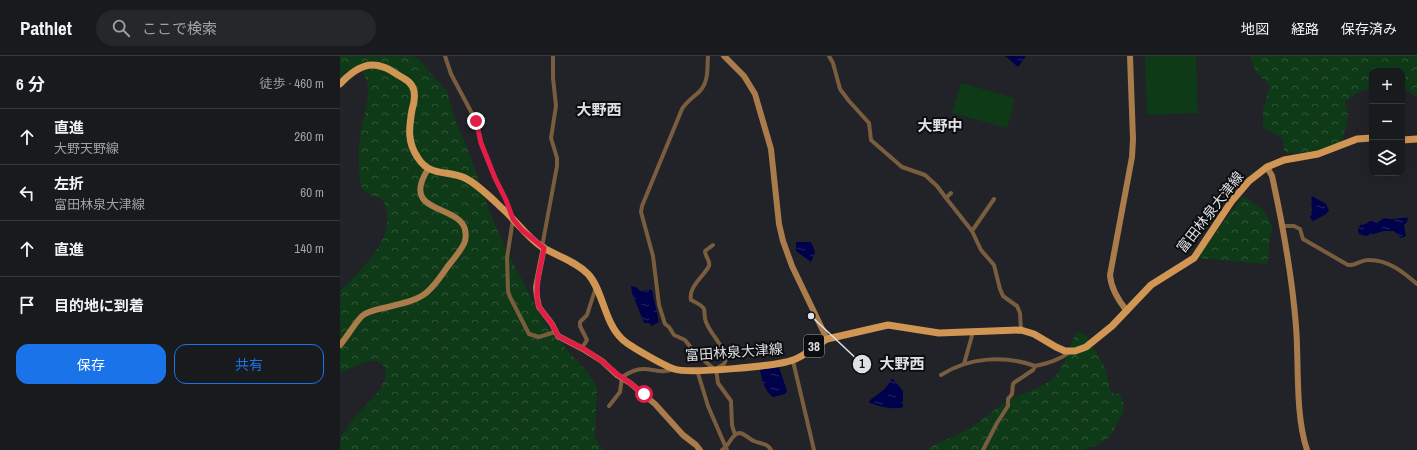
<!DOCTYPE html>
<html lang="ja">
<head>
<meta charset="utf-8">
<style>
  body { margin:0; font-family:"Archivo Narrow","Noto Sans JP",sans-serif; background:#26272b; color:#f1f3f6 }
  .controls { position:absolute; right:12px; top:12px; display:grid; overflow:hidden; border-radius:8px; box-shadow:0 4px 16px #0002 }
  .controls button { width:36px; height:36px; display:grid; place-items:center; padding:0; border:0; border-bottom:1px solid #37383c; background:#191a1e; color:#f1f3f6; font:20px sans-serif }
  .stop { position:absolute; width:12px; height:12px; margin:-9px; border:3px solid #e11d48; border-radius:50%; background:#fff }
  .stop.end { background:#e11d48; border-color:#fff; box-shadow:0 1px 4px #0008 }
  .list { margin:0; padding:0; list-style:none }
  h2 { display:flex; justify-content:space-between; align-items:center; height:52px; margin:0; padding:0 16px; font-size:17px }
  h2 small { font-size:13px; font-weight:400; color:#9fa1a4 }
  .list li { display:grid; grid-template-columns:26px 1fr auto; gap:12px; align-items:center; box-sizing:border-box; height:56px; padding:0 16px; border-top:1px solid #37383c }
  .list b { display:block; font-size:15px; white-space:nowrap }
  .list p { margin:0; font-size:13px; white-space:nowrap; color:#9fa1a4 }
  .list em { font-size:13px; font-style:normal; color:#9fa1a4 }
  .actions { display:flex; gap:8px; padding:12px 16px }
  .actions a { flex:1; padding:9px 0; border:1px solid #1a73e8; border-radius:12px; text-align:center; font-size:14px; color:#1a73e8 }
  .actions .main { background:#1a73e8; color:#fff }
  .icon { flex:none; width:22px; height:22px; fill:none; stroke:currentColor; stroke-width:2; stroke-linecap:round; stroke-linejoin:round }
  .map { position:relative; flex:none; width:1077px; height:394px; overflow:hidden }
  header { display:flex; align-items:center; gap:24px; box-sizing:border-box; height:56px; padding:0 20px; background:#191a1e; border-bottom:1px solid #37383c }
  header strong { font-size:19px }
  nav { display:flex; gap:22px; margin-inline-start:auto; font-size:14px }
  .search { width:280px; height:36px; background:#26272b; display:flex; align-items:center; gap:10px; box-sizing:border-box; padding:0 14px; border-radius:22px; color:#9fa1a4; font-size:15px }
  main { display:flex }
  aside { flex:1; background:#191a1e }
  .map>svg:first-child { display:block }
</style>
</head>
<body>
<header>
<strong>Pathlet</strong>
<div class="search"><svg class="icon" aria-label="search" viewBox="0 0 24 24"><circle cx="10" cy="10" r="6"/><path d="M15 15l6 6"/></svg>ここで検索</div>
<nav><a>地図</a><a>経路</a><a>保存済み</a></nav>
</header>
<main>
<aside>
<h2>6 分<small>徒歩 · 460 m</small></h2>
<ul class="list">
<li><svg class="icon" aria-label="ahead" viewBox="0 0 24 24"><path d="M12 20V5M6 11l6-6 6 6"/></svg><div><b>直進</b><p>大野天野線</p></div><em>260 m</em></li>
<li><svg class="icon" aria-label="left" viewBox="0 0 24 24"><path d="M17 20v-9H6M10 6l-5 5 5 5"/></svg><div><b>左折</b><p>富田林泉大津線</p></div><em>60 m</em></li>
<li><svg class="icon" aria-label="ahead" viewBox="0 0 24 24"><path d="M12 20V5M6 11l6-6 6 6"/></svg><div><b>直進</b></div><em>140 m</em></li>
<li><svg class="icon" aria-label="arrive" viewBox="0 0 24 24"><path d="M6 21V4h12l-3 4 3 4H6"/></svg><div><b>目的地に到着</b></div></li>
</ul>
<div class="actions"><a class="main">保存</a><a>共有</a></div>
</aside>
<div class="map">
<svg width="1077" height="394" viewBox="0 0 1077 394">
  <defs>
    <pattern id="forest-crowns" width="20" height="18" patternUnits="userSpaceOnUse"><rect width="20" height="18" fill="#0f3a18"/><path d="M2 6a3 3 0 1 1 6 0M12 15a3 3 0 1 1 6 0" fill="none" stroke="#325639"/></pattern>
    <pattern id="water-ripples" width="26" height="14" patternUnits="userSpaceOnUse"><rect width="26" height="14" fill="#00014b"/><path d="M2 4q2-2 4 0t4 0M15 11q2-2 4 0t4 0" fill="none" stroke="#252665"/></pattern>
  </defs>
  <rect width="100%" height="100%" fill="#212328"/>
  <!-- green -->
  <path fill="#0f3a18" d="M805 0H856L858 57 807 59Z
    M621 27 675 42 667 72 612 57Z"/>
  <!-- forest -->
  <path fill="url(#forest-crowns)" d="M0 0H71L79 3 107 36 115 64 126 89 149 154 162 185 203 265 226 293 249 318 257 331 255 382 263 394H0V382L14 362 40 334 46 320 45 312 42 308 36 305H31L20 308 0 317V235C19 216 55 184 46 153 45 150 44 145 41 142 39 141 34 140 32 140 28 138 25 135 22 133 18 116 18 98 20 81 22 60 36 35 22 15L17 14 6 15 0 23Z
    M910 0H1077V41L1062 31V15H1032V33L1018 36 1005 45 1008 61 1002 86C986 94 962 99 944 96L943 82 923 72V54L930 30 916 16Z
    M903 140 924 155 932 169 927 208 857 202Z
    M737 276 744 278 749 283 765 312 771 337 781 338C781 343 785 349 784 354 783 357 780 361 778 365 770 385 760 390 740 394H587C598 386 611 382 623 376 639 367 654 353 671 343 687 335 706 332 718 317 728 304 729 288 737 276Z"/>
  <!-- water -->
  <path fill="url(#water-ripples)" d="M665 0H686L678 11Z
    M972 140 986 148 989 155 986 158 973 165 970 162 972 154 971 143Z
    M1044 162C1055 165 1058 161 1068 162L1067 166 1064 169 1066 180 1061 182 1054 175H1044L1026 180 1019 178 1018 173 1020 169 1026 168 1031 164 1037 167Z
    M456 186H471L475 196 471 206 456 195Z
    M291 230 296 231 300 235C305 235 308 233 312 234L319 266 312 270 309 267H304L292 237Z
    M439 311 447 335 445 338 433 341C425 336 421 322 420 313Z
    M552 322 563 335V351C553 354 540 351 530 347L529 345C537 338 548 333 552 322Z"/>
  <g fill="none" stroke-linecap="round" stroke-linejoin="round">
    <!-- street -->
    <path stroke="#7a5d3f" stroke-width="4" d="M105 0 111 18 136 65 141 87 155 122 166 144 173 163 167 202 168 235 170 241 189 278 199 281 215 276
      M368 0C367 12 369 25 360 35 354 41 347 45 342 53L302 150 301 156 313 200 319 249 325 268 329 271 334 279 345 284 356 298 373 312
      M489 0 493 7 500 33 509 45 529 67 531 84 562 111 585 119 597 130 606 142 611 137
      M606 142 632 175
      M654 143 632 175 641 194 654 209 660 233 663 240 677 250 680 257 681 274
      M943 170H954L960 173 963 183 1008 209C1016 210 1022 203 1029 204 1049 204 1063 216 1077 228
      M373 189 365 195C365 201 371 205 369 210 364 220 348 231 351 244 355 246 362 249 364 253 365 257 364 262 366 266 371 279 383 288 386 303L384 308 376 313
      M202 191 217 110V102L211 82 216 50 213 22V0
      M242 292 247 284 240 270V266L247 259 256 231
      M453 305 474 394
      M624 308 633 276
      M376 313 378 327 391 345 392 369 395 379
      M357 314 368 350 387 394
      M601 319C629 301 665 299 695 310
      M269 350 280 336 282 321C288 317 295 313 303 313 315 313 322 318 334 313
      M382 394C389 390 389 384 395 379 402 373 408 383 414 385 421 388 427 387 431 394
      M643 394 657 367 668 350V343L672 338 673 328 675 326 693 314 695 310C709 307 719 304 730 296"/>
    <!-- secondary -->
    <path stroke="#ab7c4b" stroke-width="6" d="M384 0 404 20 415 38 431 93 439 168 443 185 452 210 487 283
      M927 111 932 120C943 170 952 219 956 270 959 308 955 358 967 394
      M204 191 196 231 197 241 199 251 212 268 218 280 243 293 262 305 277 319 290 327 315 348 343 379 356 389 360 394
      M787 255C778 244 771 233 770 219L792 101 793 83 790 0
      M0 289C7 281 15 267 22 260 29 254 40 253 48 251 83 243 88 240 108 210 113 204 123 192 125 185 134 144 56 164 88 113"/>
    <!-- primary -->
    <path stroke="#d19554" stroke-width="7" d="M0 28C11 16 26 4 43 11 48 12 53 16 58 19 65 23 72 26 74 35 75 41 74 48 72 54 69 72 67 86 78 102 90 121 108 114 125 122 139 129 152 143 164 154 177 166 187 181 202 191 217 200 235 205 248 218 263 234 264 266 282 283 289 290 325 310 334 313 349 318 438 310 453 304 466 300 475 289 487 283L548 269 599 277 681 274 694 278 716 291 725 295H735L746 291 772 270 811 229 854 202 891 146 909 125 927 111 944 104 978 98 1017 83 1032 82
      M1062 84 1077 83"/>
  </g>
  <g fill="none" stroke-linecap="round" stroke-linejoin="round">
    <!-- route -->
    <path stroke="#e11d48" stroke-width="5" d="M136 65 141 87 155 122 166 144 173 163 182 174 204 192 198 222 197 241 199 251 212 268 218 280 244 293 262 305 277 318 290 327 304 338"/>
  </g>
  <g text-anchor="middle" stroke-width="4" stroke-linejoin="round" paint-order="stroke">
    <!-- shield labels -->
    <rect fill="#0c0d0f" stroke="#a0a1a4" stroke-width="1" x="464" y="279" width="20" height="22" rx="3"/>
    <g font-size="13" font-weight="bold" fill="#dfe0e4">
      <text x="474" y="295">38</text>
    </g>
    <!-- street labels -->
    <g font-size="14" fill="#dfe0e4" stroke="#0c0d0f">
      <text transform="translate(870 156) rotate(-52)" y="5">富田林泉大津線</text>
      <text transform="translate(394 296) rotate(-4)" y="5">富田林泉大津線</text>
    </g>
    <!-- neighbourhood labels -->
    <g font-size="15" font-weight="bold" fill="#dfe0e4" stroke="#0c0d0f">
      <text x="259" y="59">大野西</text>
      <text x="600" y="75">大野中</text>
    </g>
  </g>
  <!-- callouts -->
  <path fill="none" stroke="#dfe0e4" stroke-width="1.5" d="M471 260L522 308"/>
  <g fill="#dfe0e4" stroke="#0c0d0f" stroke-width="1.5">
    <circle cx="471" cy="260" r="4"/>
    <circle cx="522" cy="308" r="10"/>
  </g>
  <g font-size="12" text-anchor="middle" font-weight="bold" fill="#111">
    <text x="522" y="312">1</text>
  </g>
  <g font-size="15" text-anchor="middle" font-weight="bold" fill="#dfe0e4" stroke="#0c0d0f" stroke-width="4" stroke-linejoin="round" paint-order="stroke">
    <text x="562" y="313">大野西</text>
  </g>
</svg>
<div class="controls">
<button>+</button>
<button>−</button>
<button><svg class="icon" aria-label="layers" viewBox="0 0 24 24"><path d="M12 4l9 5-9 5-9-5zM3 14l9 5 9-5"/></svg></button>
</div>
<div class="stop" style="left:304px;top:338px"></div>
<div class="stop end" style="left:136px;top:65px"></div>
</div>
</main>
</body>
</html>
